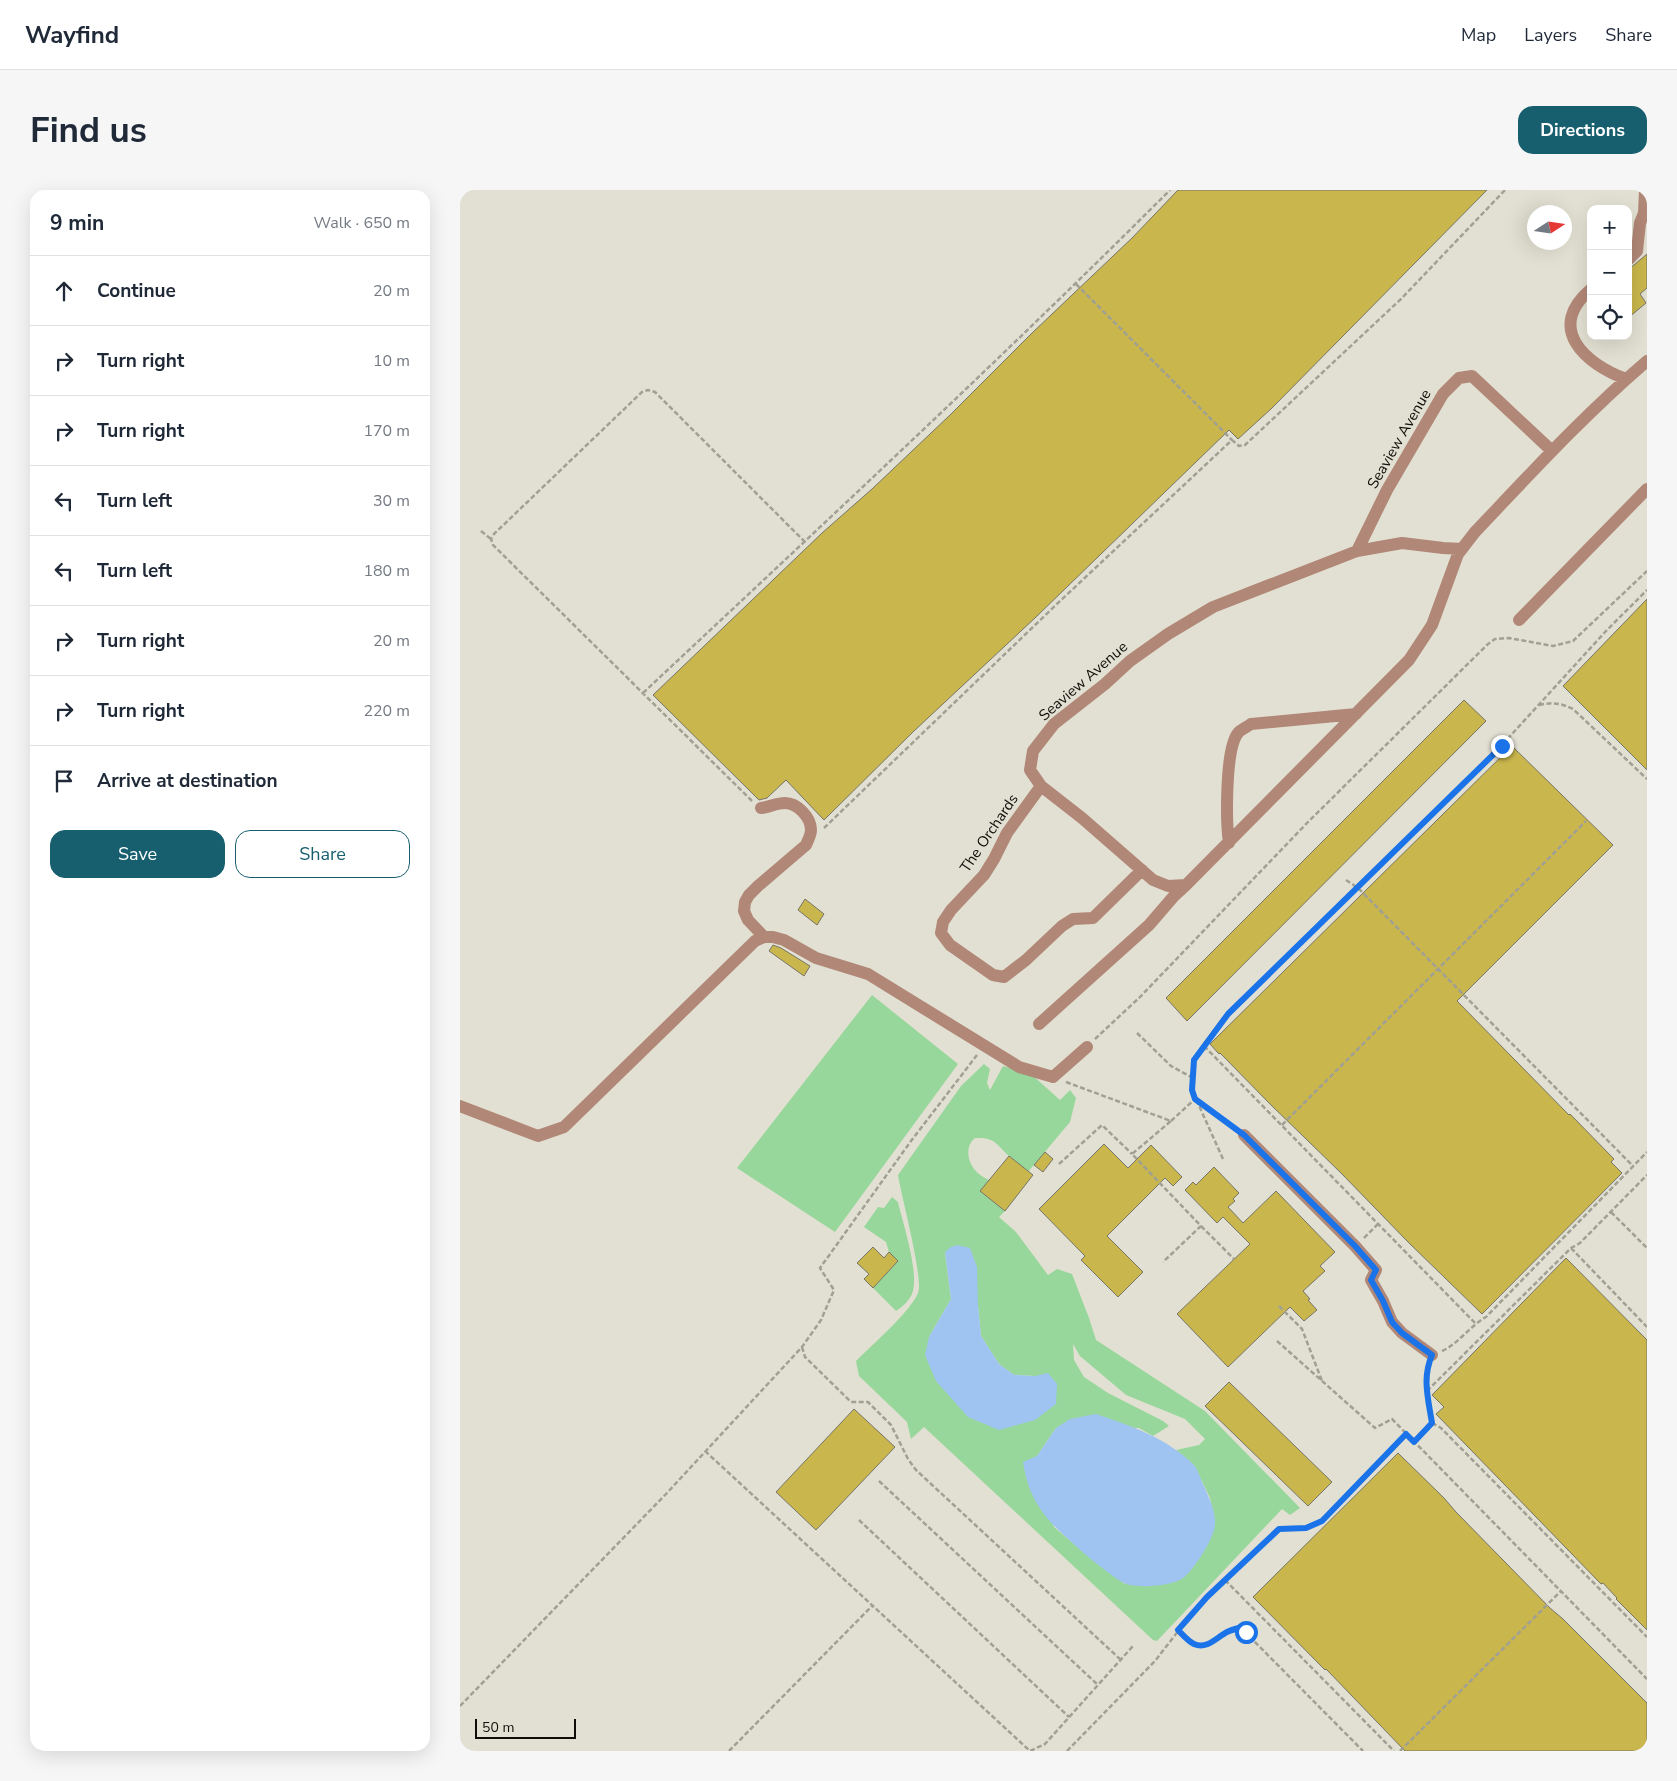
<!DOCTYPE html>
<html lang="en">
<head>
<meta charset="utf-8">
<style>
  body { margin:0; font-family:"Nunito Sans",sans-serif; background:#f6f6f7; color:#1f2937 }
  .controls { position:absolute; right:15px; top:15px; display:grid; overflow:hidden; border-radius:10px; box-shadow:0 5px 20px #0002 }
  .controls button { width:45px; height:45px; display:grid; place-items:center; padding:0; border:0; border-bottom:1px solid #e0e1e3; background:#fff; color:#1f2937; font:25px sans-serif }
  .compass { position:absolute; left:1067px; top:15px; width:45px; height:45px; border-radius:50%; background:#fff; box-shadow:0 5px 20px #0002; rotate:78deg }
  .scale { position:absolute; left:15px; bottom:12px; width:101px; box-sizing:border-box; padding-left:5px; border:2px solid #0e0d08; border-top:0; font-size:14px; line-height:18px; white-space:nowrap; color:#0e0d08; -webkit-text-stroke:4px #e2e0d2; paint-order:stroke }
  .stop { position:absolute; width:15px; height:15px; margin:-11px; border:4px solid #1a73e8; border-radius:50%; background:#fff }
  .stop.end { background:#1a73e8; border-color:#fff; box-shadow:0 1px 5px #0008 }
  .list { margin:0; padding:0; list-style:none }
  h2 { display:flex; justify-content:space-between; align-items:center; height:65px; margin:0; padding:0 20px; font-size:21px }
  h2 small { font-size:16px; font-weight:400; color:#747a83 }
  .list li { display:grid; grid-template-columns:32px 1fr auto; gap:15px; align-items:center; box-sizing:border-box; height:70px; padding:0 20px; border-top:1px solid #e0e1e3 }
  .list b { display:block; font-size:19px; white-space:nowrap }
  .list em { font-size:16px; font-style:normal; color:#747a83 }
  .actions { display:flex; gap:10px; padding:15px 20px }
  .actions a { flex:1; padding:11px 0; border:1px solid #175f6f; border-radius:15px; text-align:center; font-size:18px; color:#175f6f }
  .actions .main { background:#175f6f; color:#fff }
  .icon { flex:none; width:28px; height:28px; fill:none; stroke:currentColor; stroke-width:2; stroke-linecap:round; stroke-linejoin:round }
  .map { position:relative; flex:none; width:1187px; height:1561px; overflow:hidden; border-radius:15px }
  header { display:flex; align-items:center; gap:30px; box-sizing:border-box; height:70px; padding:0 25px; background:#fff; border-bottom:1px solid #e0e1e3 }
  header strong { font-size:24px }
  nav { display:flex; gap:28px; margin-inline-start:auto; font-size:18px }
  .intro { display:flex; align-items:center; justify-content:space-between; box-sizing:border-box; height:120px; padding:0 30px }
  h1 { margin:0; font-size:35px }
  .button { padding:12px 22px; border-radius:15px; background:#175f6f; color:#fff; font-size:18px; font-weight:700 }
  main { display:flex; gap:30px; padding:0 30px }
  aside { flex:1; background:#fff; border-radius:15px; box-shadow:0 5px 20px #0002 }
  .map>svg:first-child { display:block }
</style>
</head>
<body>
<header>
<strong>Wayfind</strong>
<nav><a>Map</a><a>Layers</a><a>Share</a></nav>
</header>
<div class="intro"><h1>Find us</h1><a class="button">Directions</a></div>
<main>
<aside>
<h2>9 min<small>Walk · 650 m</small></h2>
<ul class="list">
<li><svg class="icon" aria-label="ahead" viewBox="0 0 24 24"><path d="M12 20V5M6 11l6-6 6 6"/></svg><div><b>Continue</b></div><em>20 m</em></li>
<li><svg class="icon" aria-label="right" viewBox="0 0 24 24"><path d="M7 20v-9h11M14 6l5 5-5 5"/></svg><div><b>Turn right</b></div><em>10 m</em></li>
<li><svg class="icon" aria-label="right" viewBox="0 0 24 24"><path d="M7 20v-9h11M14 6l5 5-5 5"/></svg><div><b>Turn right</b></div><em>170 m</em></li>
<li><svg class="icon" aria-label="left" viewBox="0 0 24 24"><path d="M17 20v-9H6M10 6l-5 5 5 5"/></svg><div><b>Turn left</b></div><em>30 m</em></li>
<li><svg class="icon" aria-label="left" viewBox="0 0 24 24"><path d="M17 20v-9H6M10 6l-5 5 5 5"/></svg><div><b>Turn left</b></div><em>180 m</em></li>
<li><svg class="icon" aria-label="right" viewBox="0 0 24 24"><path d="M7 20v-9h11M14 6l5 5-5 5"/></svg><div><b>Turn right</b></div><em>20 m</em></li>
<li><svg class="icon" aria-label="right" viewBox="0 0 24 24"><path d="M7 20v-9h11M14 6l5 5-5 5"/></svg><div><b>Turn right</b></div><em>220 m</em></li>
<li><svg class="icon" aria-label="arrive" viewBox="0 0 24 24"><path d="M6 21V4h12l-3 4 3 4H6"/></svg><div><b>Arrive at destination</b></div></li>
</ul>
<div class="actions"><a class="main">Save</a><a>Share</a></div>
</aside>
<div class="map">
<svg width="1187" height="1561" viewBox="0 0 1187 1561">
  <rect width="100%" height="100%" fill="#e2e0d2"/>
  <!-- green -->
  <path fill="#98d79b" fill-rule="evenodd" d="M412 805 498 874 375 1042 277 978Z
    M524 874 530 879 527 893 530 900 543 876 571 884 600 910 610 900 616 908 610 932 568 982C562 977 555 972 549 966 536 954 535 947 515 948 505 956 507 972 516 981 519 985 525 988 529 990L521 1002 545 1021 539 1027 556 1042 588 1085 597 1079 612 1084 629 1128 636 1150 745 1221 840 1318 830 1325 822 1319 697 1451 693 1450 464 1237 451 1249 447 1232 399 1186 396 1171C412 1155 450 1122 458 1103 464 1090 441 1005 438 985L501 896ZM485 1062 518 1116 521 1146 539 1174 554 1185 575 1186 476 1191 469 1147 491 1109ZM613 1154 620 1166 666 1205 725 1229 745 1249 739 1255 716 1260 734 1275 750 1308 755 1334 665 1394 627 1365 594 1337 577 1266 596 1238H679L693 1246 709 1236 703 1231 648 1203 624 1187 614 1170Z
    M432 1007 438 1012C443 1034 460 1084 452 1104 449 1111 442 1117 436 1121L413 1098 438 1071 429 1062 426 1052 404 1037 418 1017 424 1018Z"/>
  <!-- water -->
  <path fill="#9fc4f2" d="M497 1055 510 1058 517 1077 518 1116 521 1146 539 1174 554 1185 575 1186 588 1183 597 1194 596 1214 575 1230 539 1240 508 1227 476 1191 465 1165 469 1147 491 1109 485 1062 491 1057Z
    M636 1224C671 1236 705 1247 733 1274 738 1279 740 1288 743 1294 748 1305 756 1322 755 1334 755 1347 734 1380 723 1388 713 1396 676 1399 664 1393 651 1386 628 1367 616 1356 587 1331 569 1312 563 1272L577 1266 596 1238 610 1229Z"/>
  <!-- building -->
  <path fill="#c9b64c" stroke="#777568" d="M718 0H1027L812 218 778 249 769 240 576 427 454 541 364 630 326 590 307 608 299 610 193 505 362 343 412 299 490 225 571 144 672 48Z
    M1187 64V98L1180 104 1186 113 1168 128V80Z
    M1187 409V580L1103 496Z
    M1004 510 1026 531 727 831 706 808Z
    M1052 556 1153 655 997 811 1109 925 1110 924 1154 969 1151 972 1162 983 1022 1124 948 1052 881 983 810 914 760 863 759 864 750 854Z
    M345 709 364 724 357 735 338 720Z
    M313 755 321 758 350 776 344 786 309 761Z
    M644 954 668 978 691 955 722 987 713 996 705 988 647 1046 683 1082 658 1107 621 1070 625 1066 579 1019Z
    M585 962 593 969 583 982 574 975Z
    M549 966 573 985 545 1021 520 1001Z
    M754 977 779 1003 773 1009 775 1011 768 1017 783 1033 816 1001 875 1062 860 1076 865 1081 843 1101 850 1109 848 1110 857 1120 844 1131 830 1117 768 1177 717 1124 790 1054 763 1027 757 1033 725 1000 733 992 736 995Z
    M413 1057 424 1068 429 1062 438 1071 413 1098 404 1089 409 1084 397 1073Z
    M1106 1068 1187 1150V1440L1156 1409 1157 1408 1143 1393 1141 1394 976 1224 984 1217 972 1205Z
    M769 1192 872 1292 848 1316 745 1216Z
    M394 1219 435 1257 356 1340 316 1302Z
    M938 1263 984 1308 996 1322 1090 1418 1103 1429 1187 1513V1561H945L866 1479 865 1480 793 1407Z"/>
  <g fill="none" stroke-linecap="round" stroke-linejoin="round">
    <!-- path -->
    <path stroke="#a1a094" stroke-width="2.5" stroke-dasharray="5 2.5" stroke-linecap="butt" d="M616 94 772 250
      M21 341 31 349
      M183 503C360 337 538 172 710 0
      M1079 515C1092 512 1101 513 1113 519L1187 589
      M292 611 33 355 31 349 34 344 182 202 188 200 195 202 345 352
      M364 638 599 412 772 250 779 256 785 255 941 109 1045 0
      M886 690 898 698 1173 976
      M677 843 711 876 733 888
      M635 849 680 807 848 632 1028 454 1035 449 1049 448 1093 456 1113 451 1187 381
      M744 856 1015 1133
      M606 892 711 931 672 964 741 1036 703 1072
      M711 931 735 909 774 938
      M822 935 1126 631
      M763 969 732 900 734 870 768 824 1042 555 1146 441 1187 400
      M599 974 642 935 672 964
      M1151 1022 1187 1058
      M741 1036 774 1069
      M904 1048 918 1034
      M1111 1058 1187 1137
      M819 1116 842 1139 862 1191
      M817 1151 915 1238 932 1229 1187 1489
      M342 1157 345 1167 391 1212H408L431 1235 448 1269 456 1280 661 1470
      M982 1161C998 1154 1010 1136 1026 1127L1187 962
      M967 1201 1111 1058 1120 1053 1187 985
      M972 1233 981 1238 1187 1447
      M954 1252 972 1233 965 1189 967 1176
      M245 1261 570 1561 585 1554 673 1456
      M419 1291 638 1495
      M399 1330 609 1527
      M765 1390 934 1561
      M719 1440C750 1471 748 1445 779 1438L785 1442 903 1561
      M0 1516 206 1304 342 1157 361 1130 374 1100 360 1078 451 951 517 865
      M269 1561 412 1416
      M607 1561 695 1471 719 1440 747 1407 819 1339 846 1338 862 1331 946 1244
      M940 1561 1100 1402"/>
    <!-- minor -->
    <path stroke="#b18777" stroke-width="12" d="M1168 70 1177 61 1180 33 1184 23 1185 0
      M1131 99C1085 138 1125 174 1166 189
      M1002 359 983 358 942 353 897 361 753 417 708 444 670 471 645 494 594 534 573 561 570 580 581 596 622 628 693 690 708 696 726 695 949 470 972 435 998 364 1015 342C1071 283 1126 223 1187 171
      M897 361 927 300 983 204 999 188 1012 186 1092 261
      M1059 430 1187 299
      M581 596 547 643 534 669 524 685 491 720 483 732 481 743 490 755 533 785 544 787 566 770 602 736 613 729 633 728 682 680
      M301 618C309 617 317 613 325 613 337 613 351 627 351 640 351 645 348 650 346 655L298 696 289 705 285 712 284 721 288 730 304 747
      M769 653C766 632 765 559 778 543 780 540 787 537 791 534L896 524
      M579 834 689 735 714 706 726 695
      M0 916 78 946 104 937 295 751 304 747H313L324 750 356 768 408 784 559 877 593 887 627 857
      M784 945 895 1056 916 1080 911 1090 923 1111 932 1132 942 1143 972 1165"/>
  </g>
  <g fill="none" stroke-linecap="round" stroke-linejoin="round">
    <!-- route -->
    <path stroke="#1a73e8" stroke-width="6" d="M786 1442 779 1438C775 1439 771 1440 767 1442 757 1447 747 1460 734 1454 728 1451 723 1445 718 1440L747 1407 819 1339 846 1338 862 1331 946 1244 954 1252 972 1233C968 1208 962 1188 972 1165L942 1143 932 1132 923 1111 911 1090 916 1080 895 1056 784 945 735 909 732 900 734 870 768 824 1042 556"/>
  </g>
  <g text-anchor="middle" stroke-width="4" stroke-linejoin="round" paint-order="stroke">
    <!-- street labels -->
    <g font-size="15" fill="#0e0d08" stroke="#e2e0d2">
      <text transform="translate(939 249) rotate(-60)" y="5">Seaview Avenue</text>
      <text transform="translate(623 491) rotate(-41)" y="5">Seaview Avenue</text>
      <text transform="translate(529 643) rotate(-56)" y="5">The Orchards</text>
    </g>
  </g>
</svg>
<div class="controls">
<button>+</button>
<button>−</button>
<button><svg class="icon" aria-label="locate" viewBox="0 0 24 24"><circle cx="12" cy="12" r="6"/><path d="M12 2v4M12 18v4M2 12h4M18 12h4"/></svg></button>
</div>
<svg class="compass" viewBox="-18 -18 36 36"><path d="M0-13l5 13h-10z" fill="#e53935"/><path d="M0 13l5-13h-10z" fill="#747a83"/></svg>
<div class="scale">50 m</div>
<div class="stop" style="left:786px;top:1442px"></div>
<div class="stop end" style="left:1042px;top:556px"></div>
</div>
</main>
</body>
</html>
